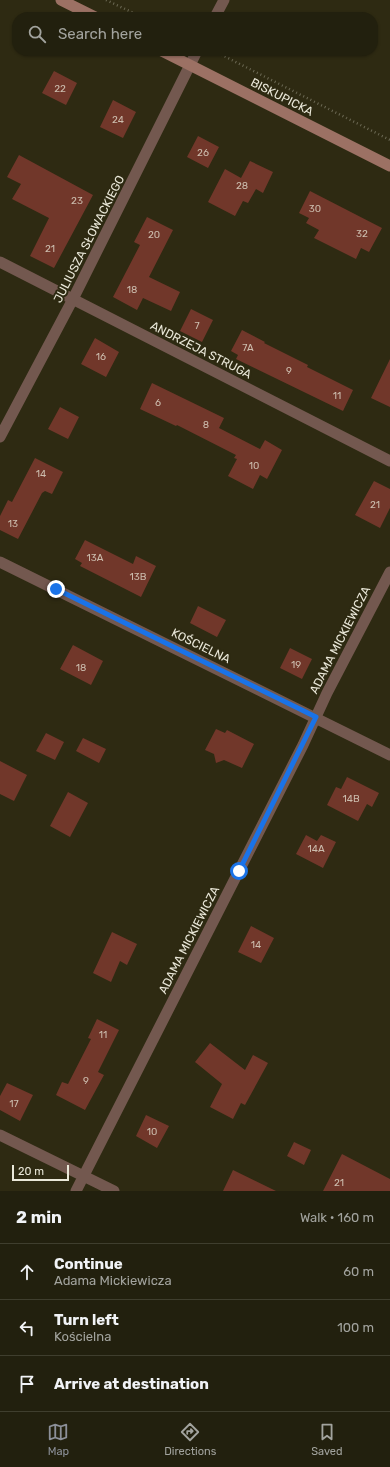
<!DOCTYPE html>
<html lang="en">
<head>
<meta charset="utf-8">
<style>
  body { margin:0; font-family:Rubik,sans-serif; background:#2a2817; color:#f1f3f6 }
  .scale { position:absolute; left:12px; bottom:10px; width:57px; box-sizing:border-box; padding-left:4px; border:2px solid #eae8d9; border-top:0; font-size:11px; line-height:14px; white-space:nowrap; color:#eae8d9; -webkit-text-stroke:3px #2e2a12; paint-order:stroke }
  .stop { position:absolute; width:12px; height:12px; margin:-9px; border:3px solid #1a73e8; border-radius:50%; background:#fff }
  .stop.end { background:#1a73e8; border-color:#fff; box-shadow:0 1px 4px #0008 }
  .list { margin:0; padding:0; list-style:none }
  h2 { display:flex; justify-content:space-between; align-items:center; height:52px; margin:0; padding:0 16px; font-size:17px }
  h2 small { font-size:13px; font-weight:400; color:#a2a39e }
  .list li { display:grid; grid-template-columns:26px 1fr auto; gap:12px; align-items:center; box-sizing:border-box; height:56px; padding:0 16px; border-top:1px solid #3f3e2e }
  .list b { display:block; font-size:15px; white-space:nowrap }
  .list p { margin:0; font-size:13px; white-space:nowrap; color:#a2a39e }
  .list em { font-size:13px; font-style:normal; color:#a2a39e }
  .icon { flex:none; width:22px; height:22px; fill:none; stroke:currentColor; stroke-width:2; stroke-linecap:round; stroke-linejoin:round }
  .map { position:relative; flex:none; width:390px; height:1191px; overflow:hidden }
  .search { position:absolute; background:#22200e; box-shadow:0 1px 3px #0004; left:12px; right:12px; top:12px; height:44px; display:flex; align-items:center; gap:10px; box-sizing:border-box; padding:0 14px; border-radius:16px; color:#a2a39e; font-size:15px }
  .sheet { height:220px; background:#22200e }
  nav { display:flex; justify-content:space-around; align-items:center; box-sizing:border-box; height:56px; border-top:1px solid #3f3e2e; background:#22200e; font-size:11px; color:#a2a39e }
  nav a { display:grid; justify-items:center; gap:2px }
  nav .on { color:#8c9099 }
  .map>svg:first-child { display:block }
</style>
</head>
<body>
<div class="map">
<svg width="390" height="1191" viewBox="0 0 390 1191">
  <rect width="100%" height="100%" fill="#2e2a12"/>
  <!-- building -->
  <path fill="#71372a" d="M54 71 77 83 66 105 42 93Z
    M113 100 136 112 123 138 100 127Z
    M198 136 219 147 208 168 187 157Z
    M19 155 93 195 54 268 30 256 49 218 12 199 21 184 7 177Z
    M250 161 273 172 263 193 256 189 248 203 243 201 235 216 208 202 225 169 241 178Z
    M310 191 382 228 369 252 361 248 356 259 314 238 319 230 306 223 309 218 299 213Z
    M147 217 173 230 149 277 180 292 171 311 143 298 137 310 113 297 140 245 134 242Z
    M191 309 213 320 202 342 180 331Z
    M242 330 265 342 264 343 308 365 307 367 353 390 343 411 236 359 238 355 231 351Z
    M95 338 119 352 106 377 81 364Z
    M390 359V407L371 398Z
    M152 383 224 418 219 428 260 449 265 440 282 450 267 479 260 475 253 489 228 476 237 459 234 458 236 455 177 425 176 426 140 409Z
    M60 407 79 417 68 439 48 429Z
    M35 458 63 472 52 494 45 491 42 493 18 539 0 530V516L8 500 12 502Z
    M374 481 390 489V508L380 528 355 515Z
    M85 540 133 564 136 556 156 566 141 597 80 566 82 563 75 559Z
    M198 606 226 620 217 637 190 623Z
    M73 645 103 661 91 685 60 669Z
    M290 648 312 659 302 679 280 668Z
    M216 729 225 733 227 730 254 744 242 768 224 760 216 763 214 754 205 750Z
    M46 733 64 742 55 760 36 751Z
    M83 738 106 749 99 763 76 751Z
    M0 761 27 775 14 801 0 794Z
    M347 777 379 793 372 807 367 804 358 821 327 805 336 787 341 789Z
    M68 792 88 803 70 837 50 826Z
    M306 835 317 841 321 835 336 842 323 868 296 854Z
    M251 926 274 938 261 963 238 952Z
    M112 932 137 944 127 965 120 961 111 982 93 973Z
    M97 1019 119 1030 98 1072 104 1075 85 1110 56 1095 62 1082 68 1084 91 1039 88 1038Z
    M210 1043 245 1070 253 1055 268 1063 245 1105 241 1103 233 1119 210 1107 222 1084 195 1062Z
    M7 1083 33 1095 20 1121 0 1110V1096Z
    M146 1115 169 1126 157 1148 136 1136Z
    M294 1142 311 1150 304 1165 287 1156Z
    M342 1154 390 1179V1191H323Z
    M233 1170 276 1191H223Z"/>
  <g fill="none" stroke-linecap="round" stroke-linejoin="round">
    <!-- path -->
    <path stroke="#6c6954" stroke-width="2.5" stroke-dasharray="1 3" stroke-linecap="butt" d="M106 0 142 17
      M214 51 390 140"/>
    <!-- minor -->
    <path stroke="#73584f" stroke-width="11" d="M215 17 224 0
      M0 262 390 461
      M0 437 73 299 197 51
      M0 562 390 755
      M0 1135 114 1191
      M76 1191 303 745 327 693 390 572"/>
    <!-- secondary -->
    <path stroke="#9c7164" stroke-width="11" d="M61 0 95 17
      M162 51 390 166"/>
  </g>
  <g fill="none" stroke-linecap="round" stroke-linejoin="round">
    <!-- route -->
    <path stroke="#1a73e8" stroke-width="5" d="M56 589 316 717 239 871"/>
  </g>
  <g text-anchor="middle" stroke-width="4" stroke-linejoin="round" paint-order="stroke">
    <!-- number labels -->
    <g font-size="10" fill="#ccbcad">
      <text x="60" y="92">22</text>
      <text x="118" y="123">24</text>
      <text x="203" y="156">26</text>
      <text x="242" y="189">28</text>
      <text x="77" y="204">23</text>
      <text x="315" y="212">30</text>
      <text x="362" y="237">32</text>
      <text x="154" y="238">20</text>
      <text x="50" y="252">21</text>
      <text x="132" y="293">18</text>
      <text x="197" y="329">7</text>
      <text x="248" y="351">7A</text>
      <text x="101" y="360">16</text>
      <text x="289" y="374">9</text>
      <text x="337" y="399">11</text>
      <text x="158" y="406">6</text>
      <text x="206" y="428">8</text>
      <text x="254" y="469">10</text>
      <text x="41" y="477">14</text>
      <text x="375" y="508">21</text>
      <text x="13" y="527">13</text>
      <text x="95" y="561">13A</text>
      <text x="138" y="580">13B</text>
      <text x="296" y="668">19</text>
      <text x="81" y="671">18</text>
      <text x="351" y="802">14B</text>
      <text x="316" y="852">14A</text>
      <text x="256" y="948">14</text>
      <text x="103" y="1038">11</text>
      <text x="86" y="1084">9</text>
      <text x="14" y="1107">17</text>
      <text x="152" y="1135">10</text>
      <text x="339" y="1186">21</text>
    </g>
    <!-- street labels -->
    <g font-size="12" fill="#eae8d9" stroke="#2e2a12">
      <text transform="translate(282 97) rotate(27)" y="4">BISKUPICKA</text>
      <text transform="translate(89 239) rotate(-63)" y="4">JULIUSZA SŁOWACKIEGO</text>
      <text transform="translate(201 350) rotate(27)" y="4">ANDRZEJA STRUGA</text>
      <text transform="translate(340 640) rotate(-63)" y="4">ADAMA MICKIEWICZA</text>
      <text transform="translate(201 646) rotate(26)" y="4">KOŚCIELNA</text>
      <text transform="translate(189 940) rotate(-63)" y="4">ADAMA MICKIEWICZA</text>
    </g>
  </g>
</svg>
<div class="scale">20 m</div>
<div class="stop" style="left:239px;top:871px"></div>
<div class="stop end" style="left:56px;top:589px"></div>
<div class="search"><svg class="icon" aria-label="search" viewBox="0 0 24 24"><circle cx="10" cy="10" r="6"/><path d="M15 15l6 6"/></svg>Search here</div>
</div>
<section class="sheet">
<h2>2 min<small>Walk · 160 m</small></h2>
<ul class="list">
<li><svg class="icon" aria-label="ahead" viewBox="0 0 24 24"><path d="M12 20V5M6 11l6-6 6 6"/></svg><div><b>Continue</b><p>Adama Mickiewicza</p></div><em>60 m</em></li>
<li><svg class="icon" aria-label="left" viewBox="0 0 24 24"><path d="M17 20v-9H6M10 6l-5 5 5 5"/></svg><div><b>Turn left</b><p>Kościelna</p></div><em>100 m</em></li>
<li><svg class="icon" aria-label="arrive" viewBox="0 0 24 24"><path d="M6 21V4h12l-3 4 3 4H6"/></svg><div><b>Arrive at destination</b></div></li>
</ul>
</section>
<nav>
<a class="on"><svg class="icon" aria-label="map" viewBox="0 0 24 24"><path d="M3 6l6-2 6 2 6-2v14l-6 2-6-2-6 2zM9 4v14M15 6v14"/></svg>Map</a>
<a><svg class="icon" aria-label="directions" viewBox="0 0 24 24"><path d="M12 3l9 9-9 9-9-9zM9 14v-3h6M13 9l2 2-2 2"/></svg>Directions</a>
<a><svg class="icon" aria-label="saved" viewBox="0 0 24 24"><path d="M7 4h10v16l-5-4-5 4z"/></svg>Saved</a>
</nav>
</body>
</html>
